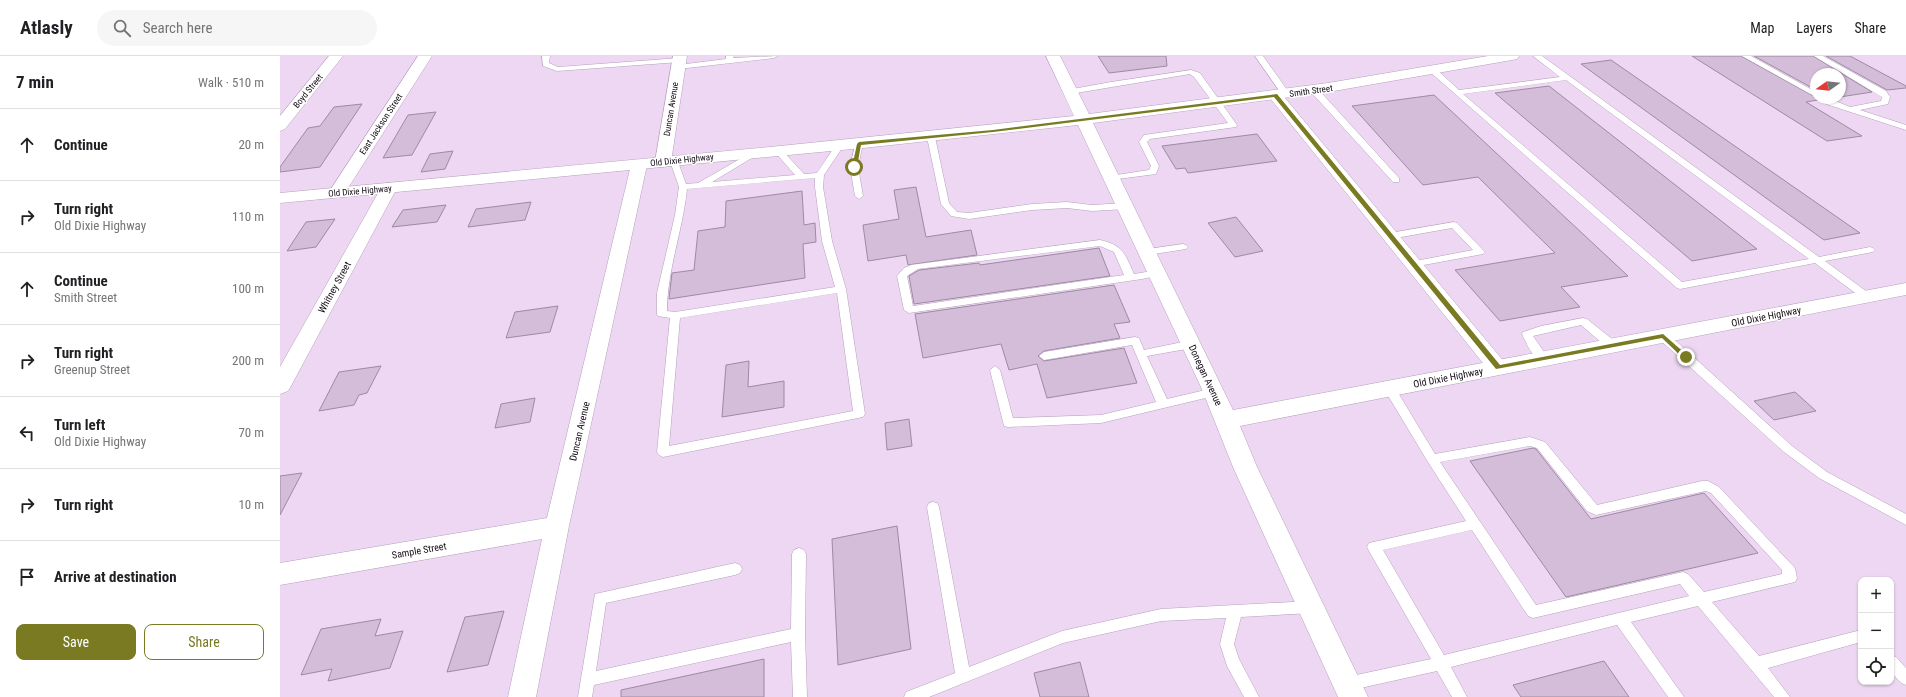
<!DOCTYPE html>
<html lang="en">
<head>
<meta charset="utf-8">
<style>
  body { margin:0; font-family:"Roboto Condensed",sans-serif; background:#f6f6f6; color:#202124 }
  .controls { position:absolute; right:12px; bottom:12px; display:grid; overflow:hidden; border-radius:8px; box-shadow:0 1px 3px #0004 }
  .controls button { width:36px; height:36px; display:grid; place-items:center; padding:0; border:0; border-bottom:1px solid #e0e0e0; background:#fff; color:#202124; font:20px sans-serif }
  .compass { position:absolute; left:1530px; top:12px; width:36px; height:36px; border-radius:50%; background:#fff; box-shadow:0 1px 3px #0004; rotate:256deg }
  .stop { position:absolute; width:12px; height:12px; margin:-9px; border:3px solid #797a21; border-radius:50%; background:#fff }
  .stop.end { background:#797a21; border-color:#fff; box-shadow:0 1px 4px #0008 }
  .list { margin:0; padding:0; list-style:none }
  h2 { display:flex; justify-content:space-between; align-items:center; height:52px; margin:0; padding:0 16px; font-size:17px }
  h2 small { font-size:13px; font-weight:400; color:#757577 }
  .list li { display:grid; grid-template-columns:26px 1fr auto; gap:12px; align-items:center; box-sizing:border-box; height:72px; padding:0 16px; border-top:1px solid #e0e0e0 }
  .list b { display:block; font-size:15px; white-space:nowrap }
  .list p { margin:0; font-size:13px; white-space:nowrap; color:#757577 }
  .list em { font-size:13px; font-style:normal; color:#757577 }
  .actions { display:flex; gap:8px; padding:12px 16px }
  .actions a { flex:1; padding:9px 0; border:1px solid #797a21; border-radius:8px; text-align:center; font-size:14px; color:#797a21 }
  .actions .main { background:#797a21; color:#fff }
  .icon { flex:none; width:22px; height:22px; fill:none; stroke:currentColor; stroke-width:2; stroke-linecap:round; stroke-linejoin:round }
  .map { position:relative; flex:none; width:1626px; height:641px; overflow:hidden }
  header { display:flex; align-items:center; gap:24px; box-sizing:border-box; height:56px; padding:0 20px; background:#fff; border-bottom:1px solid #e0e0e0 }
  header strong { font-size:19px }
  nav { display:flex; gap:22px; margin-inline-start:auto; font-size:14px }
  .search { width:280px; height:36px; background:#f6f6f6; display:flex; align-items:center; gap:10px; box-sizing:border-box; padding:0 14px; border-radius:22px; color:#757577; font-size:15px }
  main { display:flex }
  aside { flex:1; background:#fff }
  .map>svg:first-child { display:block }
</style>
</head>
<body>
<header>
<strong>Atlasly</strong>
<div class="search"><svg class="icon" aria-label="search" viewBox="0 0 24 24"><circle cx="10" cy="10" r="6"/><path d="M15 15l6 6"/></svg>Search here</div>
<nav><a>Map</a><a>Layers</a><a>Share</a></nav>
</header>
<main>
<aside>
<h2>7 min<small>Walk · 510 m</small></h2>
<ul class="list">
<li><svg class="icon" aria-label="ahead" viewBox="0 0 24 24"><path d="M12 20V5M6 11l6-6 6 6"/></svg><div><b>Continue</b></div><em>20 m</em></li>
<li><svg class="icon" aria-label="right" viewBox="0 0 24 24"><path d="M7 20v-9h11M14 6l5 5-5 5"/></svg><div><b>Turn right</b><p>Old Dixie Highway</p></div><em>110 m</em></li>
<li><svg class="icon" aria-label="ahead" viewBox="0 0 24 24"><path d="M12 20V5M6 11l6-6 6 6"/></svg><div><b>Continue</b><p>Smith Street</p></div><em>100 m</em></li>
<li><svg class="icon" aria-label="right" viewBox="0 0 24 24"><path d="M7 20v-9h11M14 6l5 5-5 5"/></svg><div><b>Turn right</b><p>Greenup Street</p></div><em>200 m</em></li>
<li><svg class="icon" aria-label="left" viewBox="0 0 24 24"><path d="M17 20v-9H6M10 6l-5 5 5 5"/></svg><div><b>Turn left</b><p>Old Dixie Highway</p></div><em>70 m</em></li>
<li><svg class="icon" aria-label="right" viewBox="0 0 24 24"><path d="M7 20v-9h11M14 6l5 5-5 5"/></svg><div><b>Turn right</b></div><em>10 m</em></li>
<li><svg class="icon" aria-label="arrive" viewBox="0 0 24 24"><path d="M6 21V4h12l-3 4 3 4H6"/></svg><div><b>Arrive at destination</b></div></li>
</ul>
<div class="actions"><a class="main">Save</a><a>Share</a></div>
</aside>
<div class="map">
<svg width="1626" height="641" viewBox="0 0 1626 641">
  <rect width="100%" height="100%" fill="#edd7f2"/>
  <!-- building -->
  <path fill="#d3bdd8" stroke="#9e8aa3" d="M818 0H886L887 10 829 17Z
    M1412 0H1461L1537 42 1538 44 1526 46 1582 80 1547 85Z
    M1474 0H1533L1592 36 1560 41V18H1536V34Z
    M1546 0H1570L1626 30V32L1607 34Z
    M1331 4 1580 177 1544 184 1301 8Z
    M1269 30 1477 193 1412 205 1215 37Z
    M1154 39 1348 220 1281 231 1300 251 1220 265 1175 214 1275 197 1198 121 1143 129 1072 50Z
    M82 48 40 111 0 116V111L28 72 40 70 54 51Z
    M156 56 132 99 103 102 128 59Z
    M977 78 997 105 908 117 905 112 896 113 882 90Z
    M173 95 165 113 141 116 150 98Z
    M636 131 646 181 691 174 697 199 628 209 626 199 588 205 583 169 619 163 614 134Z
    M522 135 524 169 535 167 536 186 523 188 525 222 389 243 392 217 414 214 418 175 445 171 446 145Z
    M251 146 245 164 188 171 196 153Z
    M166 149 157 166 112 171 123 154Z
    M956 161 983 195 955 201 928 167Z
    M55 163 36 191 7 195 26 166Z
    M819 192 830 220 634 248 629 220 639 214 699 207 700 209Z
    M834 229 850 266 834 268 840 282 764 295 758 300 764 305 844 292 857 327 767 342 757 308 729 314 721 288 643 302 635 258Z
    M278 250 270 276 226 282 235 256Z
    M469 305 468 331 504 325V351L442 361 446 309Z
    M101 310 87 337 79 339 74 349 39 355 59 316Z
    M1515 336 1536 355 1494 364 1474 345Z
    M255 342 250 366 215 372 221 348Z
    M629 363 632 390 607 394 605 367Z
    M1253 392 1256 393 1311 463 1424 437 1478 497 1286 541 1190 405Z
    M22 417 0 459V420Z
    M617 470 631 593 558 609 552 483Z
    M224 555 208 609 167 616 185 561Z
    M101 563 95 580 123 575 110 612 48 625 52 613 21 619 41 573Z
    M484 603V641H341V634Z
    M1324 605 1349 641H1241L1233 629Z
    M800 606 809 641H760L754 617Z"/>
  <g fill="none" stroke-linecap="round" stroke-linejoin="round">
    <defs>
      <path id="service" d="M262 0H270L269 7 278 11 400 2 404 4 400 6 277 15 263 10Z
        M446 0H454L453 2 498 0 494 2 398 13 394 11 398 9 446 3Z
        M975 0H983L1010 38 1009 40H1003Z
        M1253 0H1262L1539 201 1590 191 1593 192 1595 194 1593 196 1545 205 1590 238 1591 240 1590 242H1582L1535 207 1400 233 1397 232 1149 15 1156 13 1179 34 1280 21ZM1286 24 1529 203 1402 226 1183 38Z
        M1462 0H1471L1536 36V41Z
        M1534 0H1543L1606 35 1610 41 1608 48 1580 54 1626 69V74L1546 48 1538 42H1548L1570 51 1601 45 1602 41Z
        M911 14 920 17 957 69 956 71 870 83 867 86 879 110 876 118 830 124V120L869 114 871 110 859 86 864 79 948 67 914 21 910 18 790 38H787V34L831 26Z
        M1031 32H1037L1119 122V126H1113L1031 36Z
        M648 79H654L655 81 669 147 677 156 689 157 752 148 787 146 812 149 846 147 850 150 846 153 812 155 787 152 752 154 689 163 671 160 661 148 647 81Z
        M576 85H579L583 87 578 111 583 140 579 143 575 140 570 111Z
        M557 87H560L564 89 544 119 543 131 552 185 566 233 585 358 583 361 383 401 379 399 377 396 390 262 378 260 377 258V237L395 159 399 131 390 105 391 103H397L406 128 418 127 472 96 476 98 475 100 432 126 515 119 494 95 498 93H501L524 118 537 117ZM535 122V131L542 185 555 231 395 256 387 255C387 214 403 174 407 133ZM557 237 573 355 389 390 400 262Z
        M1174 166 1177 167 1203 194 1205 196 1203 198 1133 211 1130 210 1128 208 1130 206 1193 194 1172 172 1110 183 1105 180 1110 177Z
        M820 184C843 189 845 198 854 218L878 214 883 217 881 219 862 223 629 257 624 254 617 220 624 212 631 209ZM820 190 834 196 844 219 633 250 627 220 638 213Z
        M903 188 906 189 908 191 906 193 868 199 863 196 868 193Z
        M1303 262 1307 263 1337 287 1338 290 1337 293H1329L1301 269 1253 280 1269 303 1264 307C1254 304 1246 287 1242 278L1243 276 1261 270Z
        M1383 276 1387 277 1512 390 1547 416 1626 458V469L1539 422 1504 396 1379 283 1378 280 1379 277Z
        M855 281 859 282 864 294 912 284 917 288 912 292 867 300 887 343 934 332 938 333 940 336 938 339 821 367 728 371 724 370 710 314 715 310 720 314 733 362 821 359 876 346 852 289 764 304 759 300 764 296Z
        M1110 329 1114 330 1155 398 1250 381 1265 386 1317 449 1422 425H1428L1439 431 1515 512 1517 522 1515 526 1432 546 1479 600 1581 574V586L1488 612 1510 641H1494L1418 550 1351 566 1404 641H1388L1337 569 1171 611 1187 641H1172L1157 615 1067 635 1062 633 1060 628 1062 623 1067 621 1151 603 1089 495 1087 491 1089 487 1186 465 1148 406 1104 333 1106 330ZM1250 390 1257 392 1307 455 1316 459 1426 435 1431 437 1502 514V518L1424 536 1408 518 1403 516 1256 549 1160 406ZM1192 474 1248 560 1253 562 1400 528 1409 540 1164 599 1103 494Z
        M653 446 657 447 659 451 689 611 782 575 881 553 1031 545 1036 547 1038 551 1036 555 1031 557 961 561 954 588 959 603 979 641H964L947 610 940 588 946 562 881 565 783 587 649 641H624L626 636 675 617 647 451 649 447Z
        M519 492 524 494 526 498 525 578 527 641H513L511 586 314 629 312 641H298L315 538 455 507 460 509 462 513 460 517 455 519 326 547 316 615 511 573 512 498 514 494Z
        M1611 599 1616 601 1626 612V629L1621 627 1611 616Z"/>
      <path id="minor" d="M49 0H63L5 73 0 75V60Z
        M138 0H152L63 140 57 141 51 140 49 136Z
        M393 0H407L391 106 389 109 383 111 377 109 375 106Z
        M995 35 1000 36 1225 307 1228 312 1225 317 1218 319 1211 317 990 42 988 39 990 36Z
        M359 104 365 106 367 109 289 470 256 641H228L262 483 0 529V507L267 462 351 109 353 106Z
        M109 127 115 128 117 132 11 330 8 335 0 338V311L101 132 103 128Z"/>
      <path id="tertiary" d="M766 0H780L809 58 1048 27 1208 0H1239L1237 3 1232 4 1048 36 813 67 953 354 1626 227V239L960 370 977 411 1088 641H1058L953 411 921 331 798 69 583 92 0 147V137L490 91 794 60Z"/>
    </defs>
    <!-- service casing -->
    <use href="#service" stroke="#b6a1bb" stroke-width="1"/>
    <!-- minor casing -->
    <use href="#minor" stroke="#b6a1bb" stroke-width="1"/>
    <!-- tertiary casing -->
    <use href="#tertiary" stroke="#b6a1bb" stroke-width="1"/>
    <!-- service -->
    <use href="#service" fill="#fff" fill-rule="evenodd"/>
    <!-- minor -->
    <use href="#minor" fill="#fff" fill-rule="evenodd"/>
    <!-- tertiary -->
    <use href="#tertiary" fill="#fff" fill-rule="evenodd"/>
  </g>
  <!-- route -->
  <path fill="#797a21" d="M997 38 1220 309 1383 278 1408 300V303H1404L1382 282 1216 313 994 41 713 76 581 89 577 111 574 112 572 111 577 88 579 86 713 74Z"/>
  <g text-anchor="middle" stroke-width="3" stroke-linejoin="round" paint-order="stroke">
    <!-- far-street labels -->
    <g font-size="9" fill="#140c15" stroke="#fff">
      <text transform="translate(28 35) rotate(-51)" y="3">Boyd Street</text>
      <text transform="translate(1031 35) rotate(-8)" y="3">Smith Street</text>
      <text transform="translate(391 53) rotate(-81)" y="3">Duncan Avenue</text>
      <text transform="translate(101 68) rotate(-57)" y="3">East Jackson Street</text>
      <text transform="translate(402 104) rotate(-6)" y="3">Old Dixie Highway</text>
      <text transform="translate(80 135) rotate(-5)" y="3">Old Dixie Highway</text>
    </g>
    <!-- street labels -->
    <g font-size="10" fill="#140c15" stroke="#fff">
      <text transform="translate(54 231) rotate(-61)" y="4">Whitney Street</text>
      <text transform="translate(1486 260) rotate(-11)" y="4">Old Dixie Highway</text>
      <text transform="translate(926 319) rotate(65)" y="4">Donegan Avenue</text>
      <text transform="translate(1168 321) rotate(-11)" y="4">Old Dixie Highway</text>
      <text transform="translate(299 375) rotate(-77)" y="4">Duncan Avenue</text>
      <text transform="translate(139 494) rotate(-10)" y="4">Sample Street</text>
    </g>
  </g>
</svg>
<div class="controls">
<button>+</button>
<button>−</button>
<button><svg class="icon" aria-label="locate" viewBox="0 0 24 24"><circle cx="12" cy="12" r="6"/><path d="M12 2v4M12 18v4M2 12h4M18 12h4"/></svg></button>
</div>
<svg class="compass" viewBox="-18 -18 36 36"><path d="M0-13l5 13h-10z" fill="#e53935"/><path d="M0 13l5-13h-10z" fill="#757577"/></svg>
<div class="stop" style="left:574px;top:111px"></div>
<div class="stop end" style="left:1406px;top:301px"></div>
</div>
</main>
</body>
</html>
